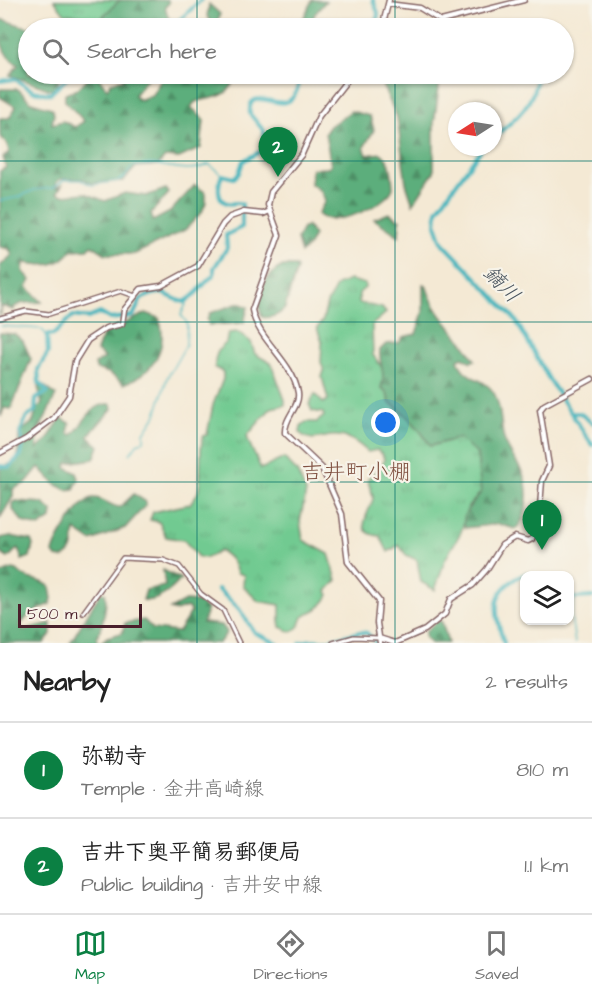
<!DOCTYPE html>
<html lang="en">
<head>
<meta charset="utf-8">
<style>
  body { margin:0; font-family:"Architects Daughter","Klee One",sans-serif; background:#f2f2f2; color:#222 }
  .controls { position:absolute; right:18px; bottom:18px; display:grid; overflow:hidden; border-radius:12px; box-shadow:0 2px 4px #0004 }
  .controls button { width:54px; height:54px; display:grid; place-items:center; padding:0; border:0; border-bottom:2px solid #e0e0e0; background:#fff; color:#222; font:30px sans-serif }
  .compass { position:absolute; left:448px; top:102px; width:54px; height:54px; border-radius:50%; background:#fff; box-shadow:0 2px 4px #0004; rotate:258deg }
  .scale { position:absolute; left:18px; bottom:15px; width:124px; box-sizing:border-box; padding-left:6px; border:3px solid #4a1f2b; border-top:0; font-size:16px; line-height:21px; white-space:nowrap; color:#4a1f2b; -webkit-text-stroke:4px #f7f3e8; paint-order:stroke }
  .you { position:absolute; left:386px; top:423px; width:21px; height:21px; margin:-15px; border:4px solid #fff; border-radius:50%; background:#1a73e8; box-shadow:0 0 0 9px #1a73e833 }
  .badge { display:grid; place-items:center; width:39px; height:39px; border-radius:50%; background:#0b8043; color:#fff; font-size:20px; font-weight:700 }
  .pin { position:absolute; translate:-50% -50px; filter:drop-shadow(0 2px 3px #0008) }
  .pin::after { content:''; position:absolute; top:32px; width:21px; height:18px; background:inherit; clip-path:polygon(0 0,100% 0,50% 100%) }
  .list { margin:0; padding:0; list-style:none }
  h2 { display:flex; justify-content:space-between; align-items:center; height:78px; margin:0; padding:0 24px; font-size:26px }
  h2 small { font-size:20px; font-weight:400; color:#767676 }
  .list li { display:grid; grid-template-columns:39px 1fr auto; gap:18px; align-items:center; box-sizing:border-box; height:96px; padding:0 24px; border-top:2px solid #e0e0e0 }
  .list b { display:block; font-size:22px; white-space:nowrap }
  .list p { margin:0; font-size:20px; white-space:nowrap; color:#767676 }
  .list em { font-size:20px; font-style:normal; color:#767676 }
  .icon { flex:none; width:33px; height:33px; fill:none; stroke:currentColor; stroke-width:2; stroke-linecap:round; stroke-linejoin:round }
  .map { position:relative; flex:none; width:592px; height:643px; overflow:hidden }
  .search { position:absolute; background:#fff; box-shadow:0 2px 4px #0004; left:18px; right:18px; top:18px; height:66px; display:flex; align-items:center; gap:15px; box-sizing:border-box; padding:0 21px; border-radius:33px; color:#767676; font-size:22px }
  .sheet { height:270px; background:#fff }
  nav { display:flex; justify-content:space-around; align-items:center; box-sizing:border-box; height:84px; border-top:2px solid #e0e0e0; background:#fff; font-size:16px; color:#767676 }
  nav a { display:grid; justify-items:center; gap:3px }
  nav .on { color:#0b8043 }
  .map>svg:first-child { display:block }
</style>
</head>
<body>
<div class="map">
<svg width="592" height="643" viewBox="0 0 592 643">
  <defs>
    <pattern id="grass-tufts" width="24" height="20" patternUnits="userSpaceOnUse" patternTransform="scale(1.5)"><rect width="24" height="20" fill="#71ca91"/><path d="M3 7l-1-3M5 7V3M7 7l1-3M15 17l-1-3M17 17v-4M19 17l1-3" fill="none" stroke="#63ad7d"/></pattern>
    <pattern id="forest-firs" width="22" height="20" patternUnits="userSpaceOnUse" patternTransform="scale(1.5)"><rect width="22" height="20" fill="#5cae7b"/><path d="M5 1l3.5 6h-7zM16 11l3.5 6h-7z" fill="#4e8d65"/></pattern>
  </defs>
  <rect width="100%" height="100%" fill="#f7f3e8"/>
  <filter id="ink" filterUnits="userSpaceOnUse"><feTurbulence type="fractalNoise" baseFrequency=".0167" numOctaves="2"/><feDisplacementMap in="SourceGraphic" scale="12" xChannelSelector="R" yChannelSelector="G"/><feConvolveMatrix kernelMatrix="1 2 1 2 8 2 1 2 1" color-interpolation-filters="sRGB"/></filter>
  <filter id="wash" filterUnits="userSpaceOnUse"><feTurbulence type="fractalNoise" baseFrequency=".008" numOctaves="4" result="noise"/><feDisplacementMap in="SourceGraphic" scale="24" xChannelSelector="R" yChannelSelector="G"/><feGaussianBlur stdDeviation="1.35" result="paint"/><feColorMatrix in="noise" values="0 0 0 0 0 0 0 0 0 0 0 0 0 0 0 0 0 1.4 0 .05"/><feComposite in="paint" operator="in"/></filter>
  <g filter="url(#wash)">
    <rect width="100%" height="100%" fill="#f4e9d4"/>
    <!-- grass -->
    <path fill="url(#grass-tufts)" stroke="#5e745e" stroke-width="1.5" d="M54 0H120V1L104 15 98 25 80 15 65 14Z
      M350 280 365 284V288L359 293V303L382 308 386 313 372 325 373 355 383 369V382L390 403C405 411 422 430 430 446L459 438 477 453 481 492 468 507 461 532 445 560 435 590 421 582 417 560 406 555 399 545 388 552 380 536C350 533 372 509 373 498 373 491 368 486 368 479 375 470 394 461 377 450L368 452C359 444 351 437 338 436 325 434 312 445 300 433L301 426 306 422H317L324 416 323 413 312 411 309 404 315 394 323 403 328 400 322 377 324 371 321 362 322 342 317 328 323 320 327 303 337 285Z
      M238 332 251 342 255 354 271 363 285 400V405L271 408 247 436C250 447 256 457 261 469L284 458 297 472 306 492 300 521 303 540 329 554 337 580 327 591 329 595C323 608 313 610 303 617L299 627 292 632 280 627V605L258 601 243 586 244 575 237 573C234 563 230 556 220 551L206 558 198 557 184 540 166 537 159 522 150 520 153 512 190 504C192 500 197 495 198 492 203 474 198 455 203 436L207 435 213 405 223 379V372L215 368C214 357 217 349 226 343L228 333Z"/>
    <!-- forest -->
    <path fill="url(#forest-firs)" stroke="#536653" stroke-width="1.5" d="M120 0H168L169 3 165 7 169 19 162 28H104L102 23 104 15Z
      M312 0 326 1 314 15V28H299Z
      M209 4 220 14 218 20 220 28H203L210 21 207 16Z
      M0 19 30 28 28 74H67L58 80V85L51 90 10 75 18 65C0 54 0 39 0 19Z
      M121 74H151L134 95 139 100 152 95 164 75 169 74H237C229 100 216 96 195 102L191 107 204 120 201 148 179 158 165 157 158 165 136 167 123 181 90 183 84 179H60L56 183V188L62 185 57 193 62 195 85 193 105 201 125 193 146 196 166 189 169 193 151 213 153 221 170 212 195 185 206 193V202L202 212 185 230 135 254H106L92 245 88 249 72 250C58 268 45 266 24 263L23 271 31 280 27 287 42 302 23 303 14 307V310L2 306 0 317V266L12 255 9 249 0 247V171L6 167 3 157 9 152 7 144 0 136V118H9L16 107 0 97V89H18L31 102 52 108 54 114 52 124 63 121 75 127 84 121 65 101V94C79 90 82 85 90 75H97L107 89 111 83 124 79Z
      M377 74H441L434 123V172L413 204 406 183 397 117Z
      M351 111 370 116 374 130 364 147 367 155 381 153C392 161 392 175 393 188 387 205 332 230 318 214L325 201 321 191 311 184 312 169 327 168 331 165 325 133 330 126Z
      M389 213 400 220 399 236 374 219Z
      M307 226 314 235 308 247 301 253 297 239 303 228Z
      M283 266H296L297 269 285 308C280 315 270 319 262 317 254 296 264 275 283 266Z
      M423 284 426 285C436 319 459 332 475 360L471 362 463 357 458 359C463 380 485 377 494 393 502 407 500 425 504 439 509 453 516 460 522 472 530 486 529 519 515 529L499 524 465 528C459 515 474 502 481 492L477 454 459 438 430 446C422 431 404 411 390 403L387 393 381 387C387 374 378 364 380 350L386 344 399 343 403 337 416 334 423 312Z
      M239 303 248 307 244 323 209 325 207 320 210 313Z
      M146 313 159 318C169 348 153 374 124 384L109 373 96 369 95 364 105 358 97 351 103 334Z
      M0 333 14 334 23 341 31 359 11 409 4 408 1 417Z
      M43 385 56 395 38 433 37 449 47 440 61 418 70 423 68 433 72 435C84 424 91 402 111 404L112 409 88 436 99 446 94 459 67 463 66 467 77 473 79 479 74 489 67 490 55 484 39 467 26 483 13 489V497L0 518V469L18 460 19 433 33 422 37 408 42 404 38 387Z
      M134 494 146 502V505L125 528 91 541 75 530C72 541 77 553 62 558L56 557 53 553C55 541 82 497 94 498 104 498 111 507 120 507Z
      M16 501 43 503 52 511 51 519 39 527 23 522 13 510V503Z
      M10 536 31 540 33 545 30 557 22 560 18 548 8 558 0 553V538Z
      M12 569 17 570C30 584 40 577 50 587L52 599 50 604 29 615 20 625 23 630 51 623V634L44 643H0V574Z
      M163 570 181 579C173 589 157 603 143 600L146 590 165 586Z
      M101 592 105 593C108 601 102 629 97 636V643H70Z
      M185 601 198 602 207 609 203 623 222 625 227 632 219 643H100L107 637 122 633 125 623 144 620 153 629 178 632 191 612 187 607 176 611 170 609Z
      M438 620 442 622 448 643H431L425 638V632Z"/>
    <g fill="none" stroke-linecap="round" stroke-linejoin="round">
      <!-- stream -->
      <path stroke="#46b6be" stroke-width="1.5" d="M0 201 19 197 34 190 53 188 64 180H81L92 185 118 181 126 176 133 166C141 166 150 163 158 165 174 167 194 173 209 164L222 175
        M0 326 41 329 47 335
        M130 454 137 444 144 441V433L156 415 167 378 186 345 187 323 181 315 188 300
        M575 598 571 616 575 643"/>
      <!-- river -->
      <path stroke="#46b6be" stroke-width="4" d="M171 28 201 0
        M350 28 356 24 367 25 377 20 378 13 373 0
        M0 81 15 79 33 91 50 94 72 74
        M493 138C512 122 538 102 536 74
        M483 147 437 210 436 225 442 242 515 319 550 381 592 445
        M572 413H580L592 423
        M0 466 9 467 21 455 23 443 20 433 26 418 35 411 36 399 48 392 39 383 38 369 48 353 47 335 54 334 73 316 88 318 100 313 110 319 133 316 141 299C167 287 162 296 184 302 196 297 203 283 214 275V268L227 248 226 235 242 227V204C236 201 233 205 227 203 216 200 218 183 222 175L234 178 239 173 243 161 265 149 264 131 250 114C247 86 276 107 287 102 292 100 296 93 298 88L297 74
        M218 589 239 609 255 633 277 643
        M570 595 575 598 592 597
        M300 643 311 640 325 641 360 632 367 633 376 643H383
        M504 643C493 608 490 588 527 573L535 576"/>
    </g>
  </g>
  <g filter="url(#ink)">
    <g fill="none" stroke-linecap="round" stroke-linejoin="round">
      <defs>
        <path id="tertiary" d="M0 318 26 311 49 314 121 291 135 296
          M83 613 123 558 163 560 179 566 201 594 223 610 239 643
          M333 643 354 637 379 638"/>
        <path id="secondary" d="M388 4 420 8 441 21 524 0
          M378 28 384 20 389 0
          M352 74 319 116 302 154 271 192 268 205 279 235 252 310C258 341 293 361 298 393 300 407 284 418 285 433L322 468 342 514 348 562 379 601 377 623 380 643
          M0 453 26 439 54 418 69 396 75 361 88 340 106 328 122 324 124 310 141 289 161 286 198 266 223 224 230 217 244 212 263 214 270 211
          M379 638 395 643
          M395 643 425 630 445 614 451 599 473 585 487 569 502 545 515 537 528 541 532 539 539 519 542 481 549 466 540 410 544 405 592 379"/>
      </defs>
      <!-- tertiary casing -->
      <use href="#tertiary" stroke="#866666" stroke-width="6"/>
      <!-- secondary casing -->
      <use href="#secondary" stroke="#866666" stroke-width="7"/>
      <!-- tertiary -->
      <use href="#tertiary" stroke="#fff" stroke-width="3"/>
      <!-- secondary -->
      <use href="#secondary" stroke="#fff" stroke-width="4"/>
    </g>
  </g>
  <!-- grid -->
  <path fill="none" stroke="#0f766e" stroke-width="1.5" stroke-opacity="0.55" d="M197 0V28M395 0V28M197 74V643M395 74V643M0 161H592M0 322H592M0 482H592"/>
  <g text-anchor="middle" stroke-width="4.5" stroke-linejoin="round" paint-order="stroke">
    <!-- water labels -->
    <g font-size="21" font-style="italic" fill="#49545e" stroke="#f7f3e8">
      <text transform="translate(502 284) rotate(46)" y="7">鏑川</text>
    </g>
    <!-- quarter labels -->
    <g font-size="22" fill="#815243" stroke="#f7f3e8">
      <text x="356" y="479">吉井町小棚</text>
    </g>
  </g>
</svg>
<div class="controls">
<button><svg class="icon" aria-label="layers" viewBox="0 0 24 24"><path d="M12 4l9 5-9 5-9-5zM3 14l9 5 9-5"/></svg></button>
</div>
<svg class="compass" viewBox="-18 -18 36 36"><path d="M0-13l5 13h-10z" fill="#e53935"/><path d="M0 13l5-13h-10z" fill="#767676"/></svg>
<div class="scale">500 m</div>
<div class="you"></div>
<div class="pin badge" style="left:542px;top:550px">1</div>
<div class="pin badge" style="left:278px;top:177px">2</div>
<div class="search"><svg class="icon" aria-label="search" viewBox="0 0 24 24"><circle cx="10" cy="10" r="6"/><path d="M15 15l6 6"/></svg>Search here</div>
</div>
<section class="sheet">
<h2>Nearby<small>2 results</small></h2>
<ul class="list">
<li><span class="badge">1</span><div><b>弥勒寺</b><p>Temple · 金井高崎線</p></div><em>810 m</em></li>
<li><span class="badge">2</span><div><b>吉井下奥平簡易郵便局</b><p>Public building · 吉井安中線</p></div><em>1.1 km</em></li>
</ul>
</section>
<nav>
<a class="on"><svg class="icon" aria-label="map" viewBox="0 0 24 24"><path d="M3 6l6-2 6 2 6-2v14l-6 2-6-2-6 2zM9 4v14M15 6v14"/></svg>Map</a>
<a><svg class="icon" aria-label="directions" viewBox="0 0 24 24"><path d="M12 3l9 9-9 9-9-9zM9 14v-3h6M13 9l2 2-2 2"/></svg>Directions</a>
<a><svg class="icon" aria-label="saved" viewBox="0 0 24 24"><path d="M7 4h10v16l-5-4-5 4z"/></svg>Saved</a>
</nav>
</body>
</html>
